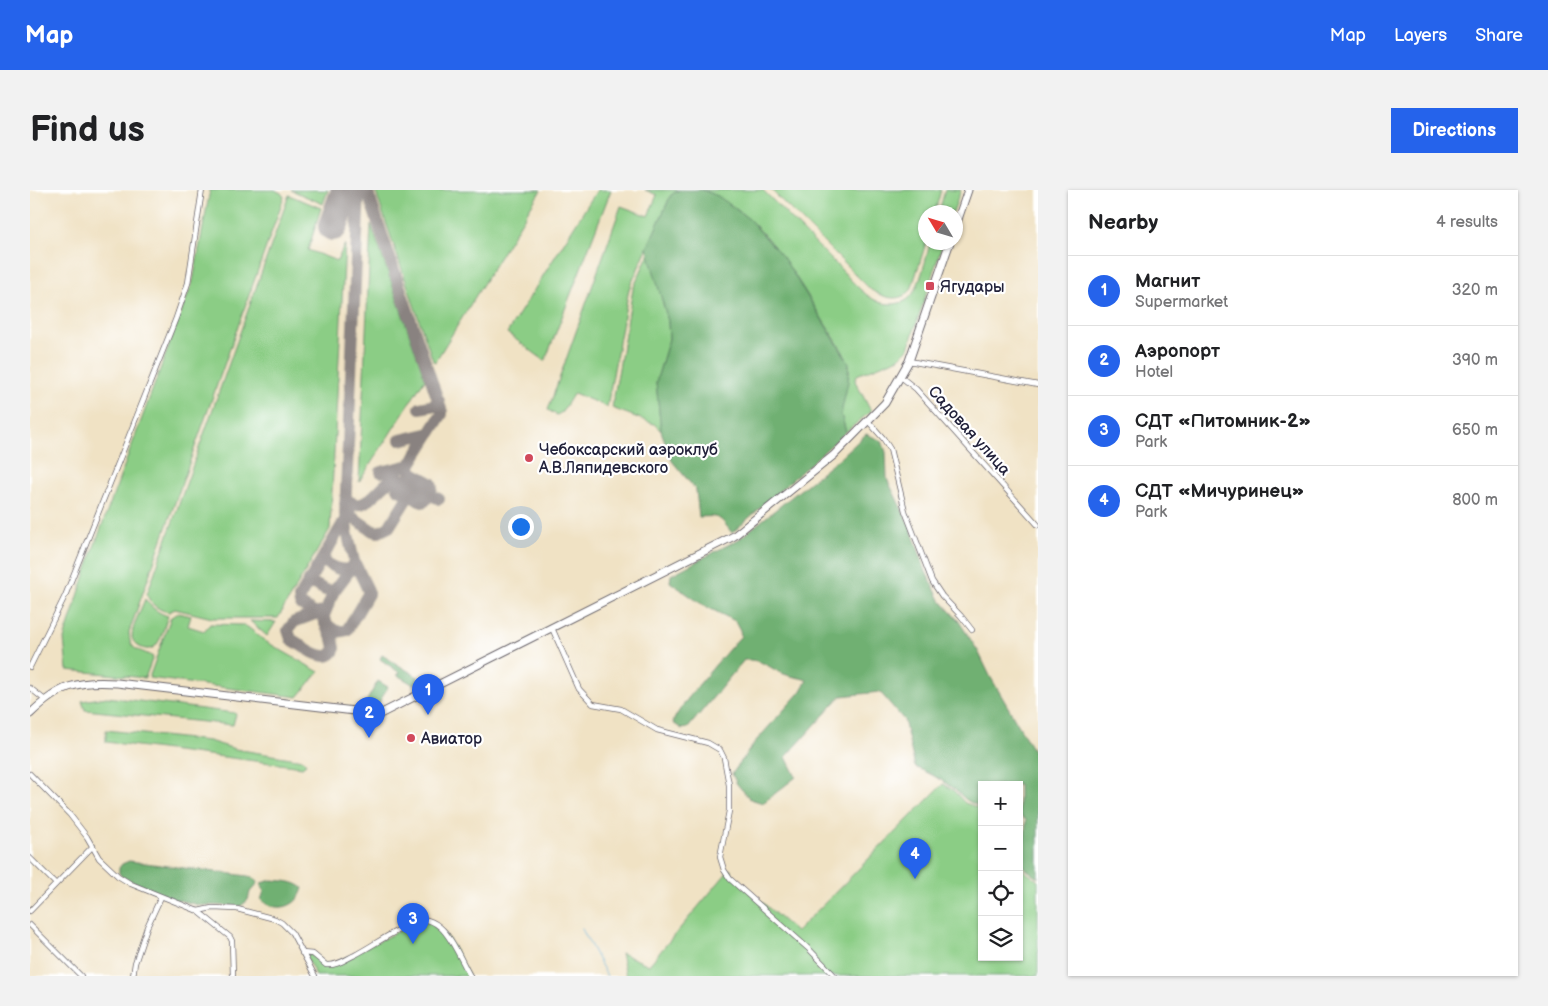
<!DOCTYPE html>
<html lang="en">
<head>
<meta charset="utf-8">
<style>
  body { margin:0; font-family:"Balsamiq Sans",sans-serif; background:#f2f2f2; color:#202124 }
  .controls { position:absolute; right:15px; bottom:15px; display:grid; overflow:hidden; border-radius:0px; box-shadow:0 1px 4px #0004 }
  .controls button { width:45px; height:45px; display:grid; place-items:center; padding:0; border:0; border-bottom:1px solid #e0e0e0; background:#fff; color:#202124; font:25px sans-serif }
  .compass { position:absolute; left:888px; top:15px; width:45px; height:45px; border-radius:50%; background:#fff; box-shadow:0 1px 4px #0004; rotate:308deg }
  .you { position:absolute; left:490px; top:336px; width:18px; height:18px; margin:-12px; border:4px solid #fff; border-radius:50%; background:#1a73e8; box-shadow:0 0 0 8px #1a73e833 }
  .badge { display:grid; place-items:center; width:32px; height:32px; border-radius:50%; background:#2563eb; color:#fff; font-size:16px; font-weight:700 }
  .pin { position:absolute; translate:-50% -41px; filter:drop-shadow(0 1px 2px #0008) }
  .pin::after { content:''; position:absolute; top:26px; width:18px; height:15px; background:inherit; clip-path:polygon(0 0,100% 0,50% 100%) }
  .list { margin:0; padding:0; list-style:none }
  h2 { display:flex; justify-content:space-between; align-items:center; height:65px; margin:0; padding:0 20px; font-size:21px }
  h2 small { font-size:16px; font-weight:400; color:#757577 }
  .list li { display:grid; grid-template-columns:32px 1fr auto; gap:15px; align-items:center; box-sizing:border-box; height:70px; padding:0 20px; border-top:1px solid #e0e0e0 }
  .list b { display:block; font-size:19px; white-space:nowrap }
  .list p { margin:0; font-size:16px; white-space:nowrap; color:#757577 }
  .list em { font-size:16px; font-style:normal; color:#757577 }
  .icon { flex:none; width:28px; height:28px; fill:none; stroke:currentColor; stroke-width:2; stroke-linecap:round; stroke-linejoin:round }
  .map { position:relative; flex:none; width:1008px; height:786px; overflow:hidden; border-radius:0px }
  header { display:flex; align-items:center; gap:30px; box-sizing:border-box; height:70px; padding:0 25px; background:#2563eb; color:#fff }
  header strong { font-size:24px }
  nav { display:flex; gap:28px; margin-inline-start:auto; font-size:18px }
  .intro { display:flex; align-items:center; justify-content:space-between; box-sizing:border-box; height:120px; padding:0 30px }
  h1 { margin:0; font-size:35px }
  .button { padding:12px 22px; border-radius:0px; background:#2563eb; color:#fff; font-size:18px; font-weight:700 }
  main { display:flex; gap:30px; padding:0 30px }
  aside { flex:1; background:#fff; border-radius:0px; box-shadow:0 1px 4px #0004 }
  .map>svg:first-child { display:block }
</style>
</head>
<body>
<header>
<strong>Map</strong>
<nav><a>Map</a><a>Layers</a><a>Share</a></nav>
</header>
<div class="intro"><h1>Find us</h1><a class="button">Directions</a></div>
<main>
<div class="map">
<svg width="1008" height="786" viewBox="0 0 1008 786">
  <rect width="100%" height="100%" fill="#fff"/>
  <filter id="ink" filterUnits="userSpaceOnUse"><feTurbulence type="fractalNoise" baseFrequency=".02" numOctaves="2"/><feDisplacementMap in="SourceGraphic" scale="10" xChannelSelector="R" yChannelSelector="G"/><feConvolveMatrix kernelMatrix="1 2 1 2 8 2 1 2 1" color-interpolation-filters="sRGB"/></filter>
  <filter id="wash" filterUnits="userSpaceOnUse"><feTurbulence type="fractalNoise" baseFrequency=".0096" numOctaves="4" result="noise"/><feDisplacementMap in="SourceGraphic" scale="20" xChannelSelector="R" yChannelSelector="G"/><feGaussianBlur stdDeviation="1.12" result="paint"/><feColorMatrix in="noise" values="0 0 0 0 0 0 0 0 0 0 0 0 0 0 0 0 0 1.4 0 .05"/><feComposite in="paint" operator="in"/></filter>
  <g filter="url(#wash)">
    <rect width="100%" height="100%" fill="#f0e2c4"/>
    <!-- green -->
    <path fill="#8bcd85" stroke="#567860" d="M180 0H245L251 3 254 7 99 442C100 463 109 458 123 467L115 488 37 480 34 449 64 357 163 91Z
      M261 0H298L293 14Z
      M345 0H511L405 172 403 171Z
      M567 0H581L515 171 477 143Z
      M615 0H649L641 5 599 99 577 217 544 203 532 222 527 225 518 220 591 16 618 26 627 5Z
      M672 0H733C757 25 781 49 806 74 818 86 832 105 849 112 857 115 871 115 878 109 890 100 896 67 900 53H913L878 159 869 168 827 185 825 191 841 221 816 242C815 236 811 229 811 223 811 207 821 192 819 175 817 166 799 140 794 132 763 82 730 22 672 0Z
      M741 0H911L905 22H896V53L881 100C869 113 855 108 841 100Z
      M915 0H931L923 22H909Z
      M259 5 291 18 278 60 307 71 315 54 300 339 248 428H182L145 419 139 422C130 421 119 414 117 404Z
      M341 34 395 189 329 292Z
      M619 63 638 131 639 149 626 192 631 241 624 234 582 218 603 99Z
      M115 409C121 417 128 423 138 426 133 438 130 465 112 458 107 456 103 452 102 447 102 435 111 420 115 409Z
      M149 423 161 426 158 436 174 441 180 434 214 435 219 438 235 451 289 482 268 507 119 488 141 427Z
      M220 431 246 432 237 446Z
      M77 507 205 523 206 524 203 535 55 520 52 511Z
      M76 540 179 551 205 559 273 570 276 574 272 577 76 552Z
      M913 594 924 601 935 613 952 619V767H989V677L1008 691V786H596L591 763 619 775 700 679 705 688 766 742Z
      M389 731C416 730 427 766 439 786H286L275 765 279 764 299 776Z"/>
    <!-- forest -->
    <path fill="#70b072" stroke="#496956" d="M649 0H672L688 6 719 29 753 67 819 173 818 192 811 224 816 242 702 343C689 326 690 326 669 327L666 300 642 271 631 241 626 192 639 149 638 131 617 58 641 5Z
      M836 244 852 251 856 262 857 289 880 336 896 382 910 410 928 430 948 461 960 486 1008 569V688L992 676C991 661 996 646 996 630L989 625V595H952V617C935 611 937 610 925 600 912 590 900 583 885 577L874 530 850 502 811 506 756 567 766 587 733 613 720 609 707 594 702 584 725 552 770 502 777 490C769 487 761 487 754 484 737 477 733 469 714 470L658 538 652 539 643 533C644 521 699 459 711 446L710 440 705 431 673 415 640 392 641 385 709 349 811 267Z
      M352 465 388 487V491L384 495 367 485 370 483 350 469Z
      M348 491 358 497 345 520 333 517Z
      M99 671 218 686 227 690 228 693 220 702 218 710 211 716 169 715 143 709 92 687 89 683V678L92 674Z
      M242 690C253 691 265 691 273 698 268 718 246 723 231 710L234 701 231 693Z"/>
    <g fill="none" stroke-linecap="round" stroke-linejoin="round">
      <!-- stream -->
      <path stroke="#5aacd5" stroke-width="1" d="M552 739 577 786"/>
      <!-- taxiway -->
      <path stroke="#898280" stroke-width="12" d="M337 0 412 222V224L380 275 381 282 401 293C404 299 398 306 395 311L392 312 369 300 368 298 371 294 375 292 409 309
        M390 218 405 215 409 211
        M370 250 400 243
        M351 282 380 275
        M315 314 322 327 343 341 349 342 359 337 379 305C380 300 379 295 375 291 355 275 339 333 316 308
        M292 370C301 375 311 384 322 377
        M324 371 338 400V404L317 440 307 442 299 436 293 428 304 401 320 380 324 371 317 341 315 324 329 0
        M279 391 295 400 304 401
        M287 424 284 423 270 414 269 408 315 330
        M295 434 303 449 305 458C298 478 272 455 261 449L258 440 264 432 296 420"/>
      <!-- runway -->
      <path stroke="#898280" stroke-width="30" d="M303 36 316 0"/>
    </g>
  </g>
  <g filter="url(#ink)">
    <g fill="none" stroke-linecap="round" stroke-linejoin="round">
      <defs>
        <path id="street" d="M879 171 1008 195
          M871 187 886 199 1008 335
          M838 231 853 248 860 259 875 321 902 391 912 406 931 426 942 440
          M522 438 549 499 563 514 591 519 627 540 678 553 690 560 694 568 699 595V621L690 667 694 680 700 689 780 760 805 786
          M0 477 35 406 146 128 158 93 172 0
          M0 498 15 510
          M0 584 40 625 57 647 69 668 88 686 101 694 168 721 182 718 207 719 245 729 252 733 262 743 285 786
          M0 668 26 694
          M0 721 63 656
          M168 721 200 747 202 751 203 786
          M0 735 51 786
          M272 763 283 764 296 775C307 776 316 769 325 765 341 757 378 731 393 730 399 729 405 733 410 737 422 747 432 772 440 786
          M103 786 105 773 117 737 131 707"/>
        <path id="secondary" d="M926 35 938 0
          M0 524C29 496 46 490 87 493L350 524 704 346 804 265 855 213 879 171 920 52"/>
      </defs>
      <!-- street casing -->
      <use href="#street" stroke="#6a656b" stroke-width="6"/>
      <!-- secondary casing -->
      <use href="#secondary" stroke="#6a656b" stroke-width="9"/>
      <!-- street -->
      <use href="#street" stroke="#fff" stroke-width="4.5"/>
      <!-- secondary -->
      <use href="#secondary" stroke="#fff" stroke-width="7"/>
    </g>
  </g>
  <!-- markers -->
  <g fill="#d1495b" stroke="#fff" stroke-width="2">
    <rect x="895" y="91" width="10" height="10" rx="2.5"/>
    <circle cx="499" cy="268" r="5"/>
    <circle cx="381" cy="548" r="5"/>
  </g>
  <g text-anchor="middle" stroke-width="4.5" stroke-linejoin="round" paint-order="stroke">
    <!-- poi labels -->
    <g font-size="16" fill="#22223b" stroke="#fff" text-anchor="start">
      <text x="910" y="102">Ягудары</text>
      <text x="509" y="265">Чебоксарский аэроклуб<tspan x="509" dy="18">А.В.Ляпидевского</tspan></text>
      <text x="391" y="554">Авиатор</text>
    </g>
    <!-- street labels -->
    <g font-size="16" fill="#22223b" stroke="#fff">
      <text transform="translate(940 240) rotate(48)" y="6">Садовая улица</text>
    </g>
  </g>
</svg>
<div class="controls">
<button>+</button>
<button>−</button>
<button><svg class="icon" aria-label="locate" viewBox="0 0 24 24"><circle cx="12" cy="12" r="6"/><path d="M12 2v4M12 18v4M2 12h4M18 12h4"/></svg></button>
<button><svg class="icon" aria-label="layers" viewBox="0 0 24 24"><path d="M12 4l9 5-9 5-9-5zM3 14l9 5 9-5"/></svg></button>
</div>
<svg class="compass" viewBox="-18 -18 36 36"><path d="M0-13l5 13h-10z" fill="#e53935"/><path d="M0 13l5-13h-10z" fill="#757577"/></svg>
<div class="you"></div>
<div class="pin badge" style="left:398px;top:525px">1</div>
<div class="pin badge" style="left:339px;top:548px">2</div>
<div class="pin badge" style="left:383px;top:754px">3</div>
<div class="pin badge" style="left:885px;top:689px">4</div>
</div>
<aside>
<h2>Nearby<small>4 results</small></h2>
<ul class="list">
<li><span class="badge">1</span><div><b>Магнит</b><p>Supermarket</p></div><em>320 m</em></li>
<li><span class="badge">2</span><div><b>Аэропорт</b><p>Hotel</p></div><em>390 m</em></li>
<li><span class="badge">3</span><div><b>СДТ «Питомник-2»</b><p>Park</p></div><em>650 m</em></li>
<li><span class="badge">4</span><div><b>СДТ «Мичуринец»</b><p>Park</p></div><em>800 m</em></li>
</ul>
</aside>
</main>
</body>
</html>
